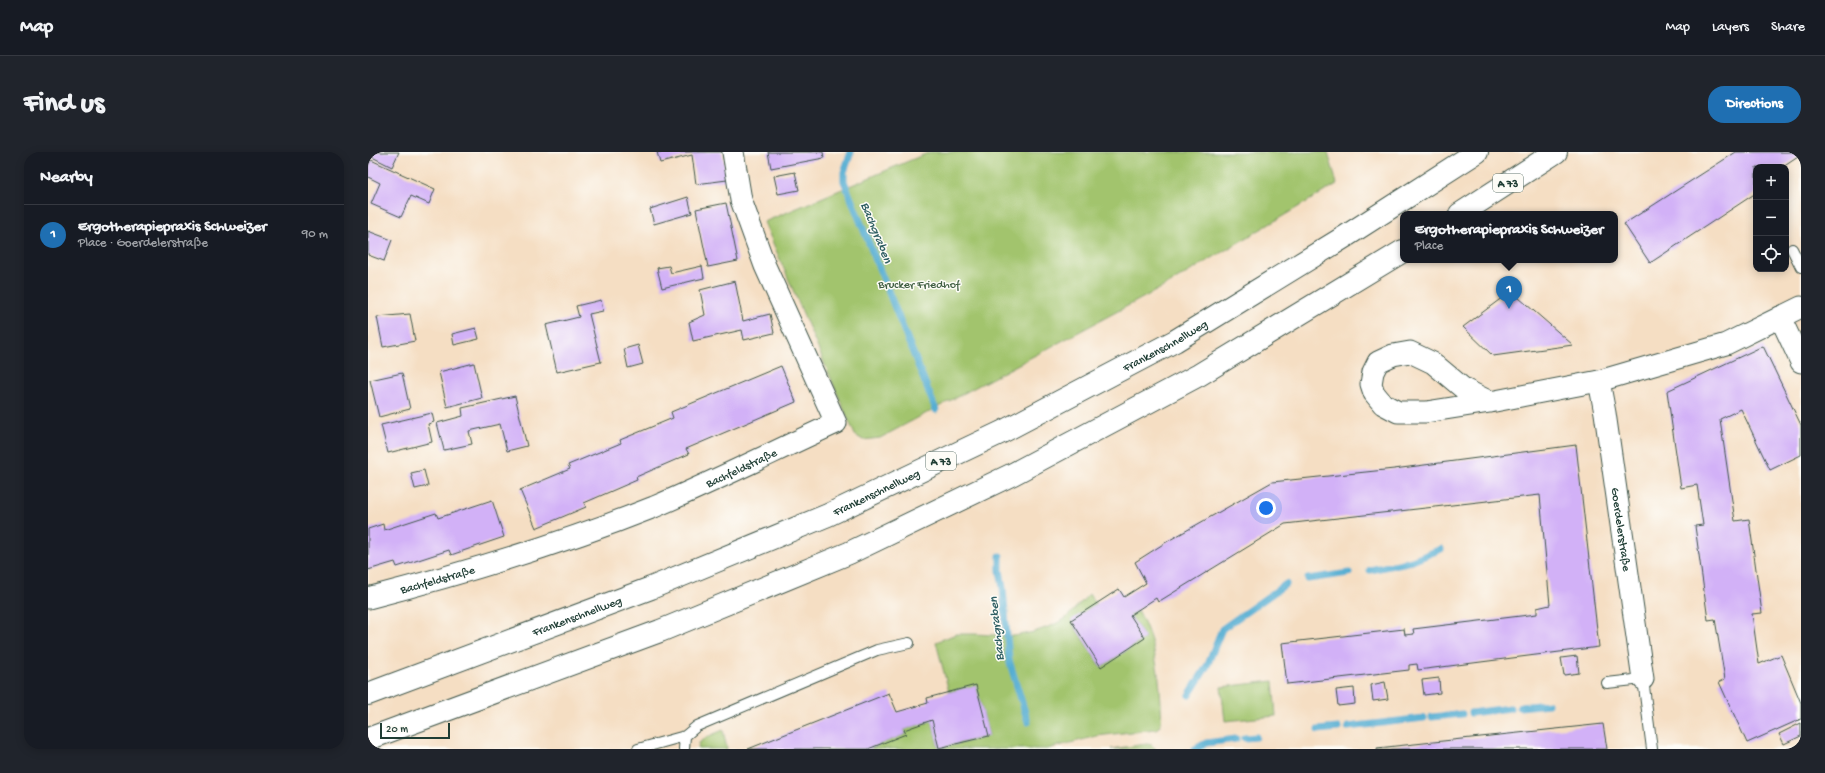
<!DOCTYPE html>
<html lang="en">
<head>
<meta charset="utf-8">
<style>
  body { margin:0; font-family:"Gochi Hand",sans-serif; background:#20242c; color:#f1f3f6 }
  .controls { position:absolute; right:12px; top:12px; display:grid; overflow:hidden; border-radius:8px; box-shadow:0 2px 10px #0003 }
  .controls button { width:36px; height:36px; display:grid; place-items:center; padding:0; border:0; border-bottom:1px solid #363941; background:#171b24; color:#f1f3f6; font:20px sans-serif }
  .scale { position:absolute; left:12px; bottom:10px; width:70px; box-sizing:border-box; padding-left:4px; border:2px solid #1f3d34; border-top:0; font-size:11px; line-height:14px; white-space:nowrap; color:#1f3d34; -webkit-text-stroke:3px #fdfcf7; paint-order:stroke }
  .you { position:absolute; left:898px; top:356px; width:14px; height:14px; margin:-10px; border:3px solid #fff; border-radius:50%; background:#1a73e8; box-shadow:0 0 0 6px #1a73e833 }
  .badge { display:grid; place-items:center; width:26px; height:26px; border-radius:50%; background:#1f6fb2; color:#fff; font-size:13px; font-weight:700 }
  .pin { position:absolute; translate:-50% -33px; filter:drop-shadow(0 1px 2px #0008) }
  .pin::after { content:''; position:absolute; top:21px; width:14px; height:12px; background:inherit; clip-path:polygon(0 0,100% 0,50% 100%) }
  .popup { position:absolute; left:1032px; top:59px; width:218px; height:52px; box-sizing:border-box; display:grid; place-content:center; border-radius:8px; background:#171b24; filter:drop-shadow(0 1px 3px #0005); font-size:13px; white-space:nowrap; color:#9ea1a6 }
  .popup b { font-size:15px; color:#f1f3f6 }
  .popup::after { content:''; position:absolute; left:50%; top:100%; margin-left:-8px; border:8px solid transparent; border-top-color:#171b24 }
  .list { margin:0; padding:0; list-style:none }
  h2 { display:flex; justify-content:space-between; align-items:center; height:52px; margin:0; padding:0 16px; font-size:17px }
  h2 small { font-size:13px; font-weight:400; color:#9ea1a6 }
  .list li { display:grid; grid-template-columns:26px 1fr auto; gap:12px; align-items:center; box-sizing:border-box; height:60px; padding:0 16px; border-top:1px solid #363941 }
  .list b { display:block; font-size:15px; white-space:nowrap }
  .list p { margin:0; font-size:13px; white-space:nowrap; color:#9ea1a6 }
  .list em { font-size:13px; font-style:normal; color:#9ea1a6 }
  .icon { flex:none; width:22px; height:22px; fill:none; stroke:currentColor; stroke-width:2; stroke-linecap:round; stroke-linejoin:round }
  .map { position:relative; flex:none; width:1433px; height:597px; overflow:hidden; border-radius:16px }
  header { display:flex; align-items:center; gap:24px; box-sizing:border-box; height:56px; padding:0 20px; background:#171b24; border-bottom:1px solid #363941 }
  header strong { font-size:19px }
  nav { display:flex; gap:22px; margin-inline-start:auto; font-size:14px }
  .intro { display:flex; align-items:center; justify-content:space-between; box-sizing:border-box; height:96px; padding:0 24px }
  h1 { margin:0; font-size:28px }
  .button { padding:10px 18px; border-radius:16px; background:#1f6fb2; color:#fff; font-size:14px; font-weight:700 }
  main { display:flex; gap:24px; padding:0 24px }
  aside { flex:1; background:#171b24; border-radius:16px; box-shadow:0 2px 10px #0003 }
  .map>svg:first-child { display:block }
</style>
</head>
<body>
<header>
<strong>Map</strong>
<nav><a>Map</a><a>Layers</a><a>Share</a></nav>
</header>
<div class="intro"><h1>Find us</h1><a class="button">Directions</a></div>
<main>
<aside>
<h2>Nearby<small></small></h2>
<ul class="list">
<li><span class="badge">1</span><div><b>Ergotherapiepraxis Schweizer</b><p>Place · Goerdelerstraße</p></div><em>90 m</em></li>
</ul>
</aside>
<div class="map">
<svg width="1433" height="597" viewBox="0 0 1433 597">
  <rect width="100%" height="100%" fill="#fdfcf7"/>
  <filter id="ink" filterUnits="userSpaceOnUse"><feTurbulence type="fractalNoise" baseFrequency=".025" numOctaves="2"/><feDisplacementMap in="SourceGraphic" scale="8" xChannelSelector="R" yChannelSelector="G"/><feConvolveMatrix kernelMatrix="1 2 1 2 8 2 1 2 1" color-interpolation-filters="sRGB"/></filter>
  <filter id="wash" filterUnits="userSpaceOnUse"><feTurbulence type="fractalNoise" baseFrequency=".012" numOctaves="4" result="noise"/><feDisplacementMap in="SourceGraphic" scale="16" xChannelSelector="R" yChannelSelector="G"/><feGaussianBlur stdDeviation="0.9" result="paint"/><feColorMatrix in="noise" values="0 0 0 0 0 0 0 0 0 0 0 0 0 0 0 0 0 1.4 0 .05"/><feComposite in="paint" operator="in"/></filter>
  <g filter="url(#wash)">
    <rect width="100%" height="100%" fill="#f5dec3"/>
    <!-- green -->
    <path fill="#a2c46d" stroke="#608050" d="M562 0H960L969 32 797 134 512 286 495 288 487 283 396 70Z
      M721 442 728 452 703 469 733 515 777 486 762 463 770 458C786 488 791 517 793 551 793 559 795 568 791 575L788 577 729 584 679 597H500L538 582 536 578 564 568 571 596 621 584 608 534 581 540 568 490 588 482H606L646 484 666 480 683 474 697 467Z
      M905 529 908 564 857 569 853 535Z
      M355 578 359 597H330L331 591 339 585Z
      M779 592 784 593 788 597H743Z"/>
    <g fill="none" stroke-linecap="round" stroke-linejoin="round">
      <!-- stream -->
      <path stroke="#55add2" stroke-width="7" d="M483 0 476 20V29L568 258
        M632 404V418L635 436 641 508 660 570
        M1002 418 1044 409 1073 397
        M940 427 981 421
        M821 543 839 514 854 477 918 432
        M1152 555 1180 552
        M1103 561 1142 556
        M1064 565 1094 562
        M980 575 1056 566
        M950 578 970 576
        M877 586 888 585
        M827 597 838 591 868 587"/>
    </g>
    <g id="blocks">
      <!-- building -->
      <path fill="#d2b1f7" d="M0 0H31L24 15 0 3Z
        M289 0H354L359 28 328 32 324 3 292 11Z
        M400 0H455L456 6 403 16Z
        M1368 0H1433V3L1415 15H1388V41L1282 111 1256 72Z
        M3 8 67 37 61 52 43 44 33 65 3 52 12 31 0 25V14Z
        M427 20 431 38 410 42 406 24Z
        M320 45 324 61 286 72 282 57Z
        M358 51 370 109 340 115 328 57Z
        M0 79 24 88 16 109 0 103Z
        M301 114 303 121 334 114 336 126 294 136 289 116Z
        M367 129 375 169 402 162 406 181 376 188 374 178 325 189 321 170 337 163 332 138Z
        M1143 139 1205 193 1125 204 1095 175Z
        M233 148 235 159 221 162 233 210 189 220 178 173 211 165 208 154Z
        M42 162 47 189 15 195 9 165Z
        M108 176 111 187 86 193 84 182Z
        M270 193 275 212 260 216 256 197Z
        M1395 194 1433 273V303L1402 318 1373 257 1352 267 1367 369 1381 367 1394 461 1384 462 1391 512 1413 503 1433 551V567L1379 591 1351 530 1357 527 1347 467 1340 468 1327 374 1335 373 1329 333 1313 336 1299 239Z
        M106 211 114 246 79 255 71 220Z
        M413 214 428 250 318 297 321 302 268 325 269 328 216 351 218 355 168 376 152 338 202 317 200 313 253 291 252 288 305 266 303 260Z
        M34 221 42 257 11 265 2 228Z
        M147 244 159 294 139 299 132 272 101 279 104 292 76 298 69 271 95 264 94 256Z
        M64 261 66 270 60 272 64 290 20 301 13 273Z
        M1208 293 1231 495 1050 518 1049 512 1041 513V518L919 532 914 491 1036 477 1037 483 1046 482 1045 477 1169 462V456L1182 453 1172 343 917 372 790 450 788 446 762 463 777 486 733 515 703 468 751 437 756 445 778 431 767 410 800 389 904 330 1026 317Z
        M56 318 60 334 47 337 43 321Z
        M124 348 136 385 83 403 81 398 29 415 27 410 0 418V377L15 372 16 378 68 361 70 366Z
        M1209 504 1211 521 1196 523 1193 506Z
        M1071 526 1072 541 1056 543 1054 528Z
        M1017 530 1020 547 1005 549 1003 533Z
        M608 533 621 584 571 596 564 568 536 578 538 582 500 597H380L521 541 529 560 560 551 559 546Z
        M986 536 987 552 970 554 968 538Z
        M1433 571V584L1416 592 1411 582Z
        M1235 572 1239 597H1009V596Z"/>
    </g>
  </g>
  <g filter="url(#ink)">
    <use href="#blocks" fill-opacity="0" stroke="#3f5549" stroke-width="1"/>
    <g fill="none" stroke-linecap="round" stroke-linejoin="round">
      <defs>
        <path id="service" d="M1424 97 1433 115
          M1239 531 1275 527 1284 597
          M270 597 317 584
          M316 597 317 584 329 574 509 498 541 491"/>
        <g id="minor">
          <path d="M1412 165 1433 210"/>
          <path id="s1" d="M1231 229 1237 261 1275 527"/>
          <path d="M1122 250 1096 237 1065 211 1042 200 1025 203 1010 210 1005 220 1003 232 1006 241 1015 252 1030 260H1058L1122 250 1231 229 1358 192 1433 155"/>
          <path id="s2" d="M0 446C97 421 193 392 286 355 347 329 407 299 468 271L397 114 373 48 365 0"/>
        </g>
        <g id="motorway">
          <path d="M1092 62 1188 0"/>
          <path id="s3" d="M0 542 283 436 460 363 634 280 807 189 978 84 1109 0"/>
          <path d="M0 587 292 479 481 401 645 322 831 223 1035 99"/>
        </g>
      </defs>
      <!-- service casing -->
      <use href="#service" stroke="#3f5549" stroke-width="12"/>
      <!-- minor casing -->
      <use href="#minor" stroke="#3f5549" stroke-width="23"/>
      <!-- motorway casing -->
      <use href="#motorway" stroke="#3f5549" stroke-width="24"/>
      <!-- service -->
      <use href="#service" stroke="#fff" stroke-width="10"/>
      <!-- minor -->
      <use href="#minor" stroke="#fff" stroke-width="21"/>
      <!-- motorway -->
      <use href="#motorway" stroke="#fff" stroke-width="22"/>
    </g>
  </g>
  <g text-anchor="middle" stroke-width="3" stroke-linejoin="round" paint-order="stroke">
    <!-- shield labels -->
    <g fill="#fdfcf7" stroke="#62766e" stroke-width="1">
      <rect x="1125" y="22" width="30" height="18" rx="3"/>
      <rect x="558" y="300" width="30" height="18" rx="3"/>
    </g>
    <g font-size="11" font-weight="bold" fill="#1f3d34">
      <text x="1140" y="35">A 73</text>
      <text x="573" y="313">A 73</text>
    </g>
    <!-- park labels -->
    <g font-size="12" fill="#405f42" stroke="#fdfcf7">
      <text x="551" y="136">Brucker Friedhof</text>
    </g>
    <!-- street labels -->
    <g font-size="12" fill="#1f3d34" stroke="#fdfcf7">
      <text dy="4" stroke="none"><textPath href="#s3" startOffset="871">Frankenschnellweg</textPath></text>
      <text dy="4" stroke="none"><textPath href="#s2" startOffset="396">Bachfeldstraße</textPath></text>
      <text dy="4" stroke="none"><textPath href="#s3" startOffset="547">Frankenschnellweg</textPath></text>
      <text dy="4" stroke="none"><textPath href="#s1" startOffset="150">Goerdelerstraße</textPath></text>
      <text dy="4" stroke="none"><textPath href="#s2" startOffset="72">Bachfeldstraße</textPath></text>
      <text dy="4" stroke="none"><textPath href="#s3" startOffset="223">Frankenschnellweg</textPath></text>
    </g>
    <!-- water labels -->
    <g font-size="13" font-style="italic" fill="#2f5f63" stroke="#fdfcf7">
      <text transform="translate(510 80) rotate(68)" y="5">Bachgraben</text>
      <text transform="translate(627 477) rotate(-96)" y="5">Bachgraben</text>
    </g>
  </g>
</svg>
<div class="controls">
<button>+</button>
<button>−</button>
<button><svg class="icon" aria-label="locate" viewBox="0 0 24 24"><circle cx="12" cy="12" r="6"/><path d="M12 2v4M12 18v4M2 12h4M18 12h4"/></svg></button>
</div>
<div class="scale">20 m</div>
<div class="you"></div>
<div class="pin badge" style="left:1141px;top:157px">1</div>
<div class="popup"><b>Ergotherapiepraxis Schweizer</b>Place</div>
</div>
</main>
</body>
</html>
